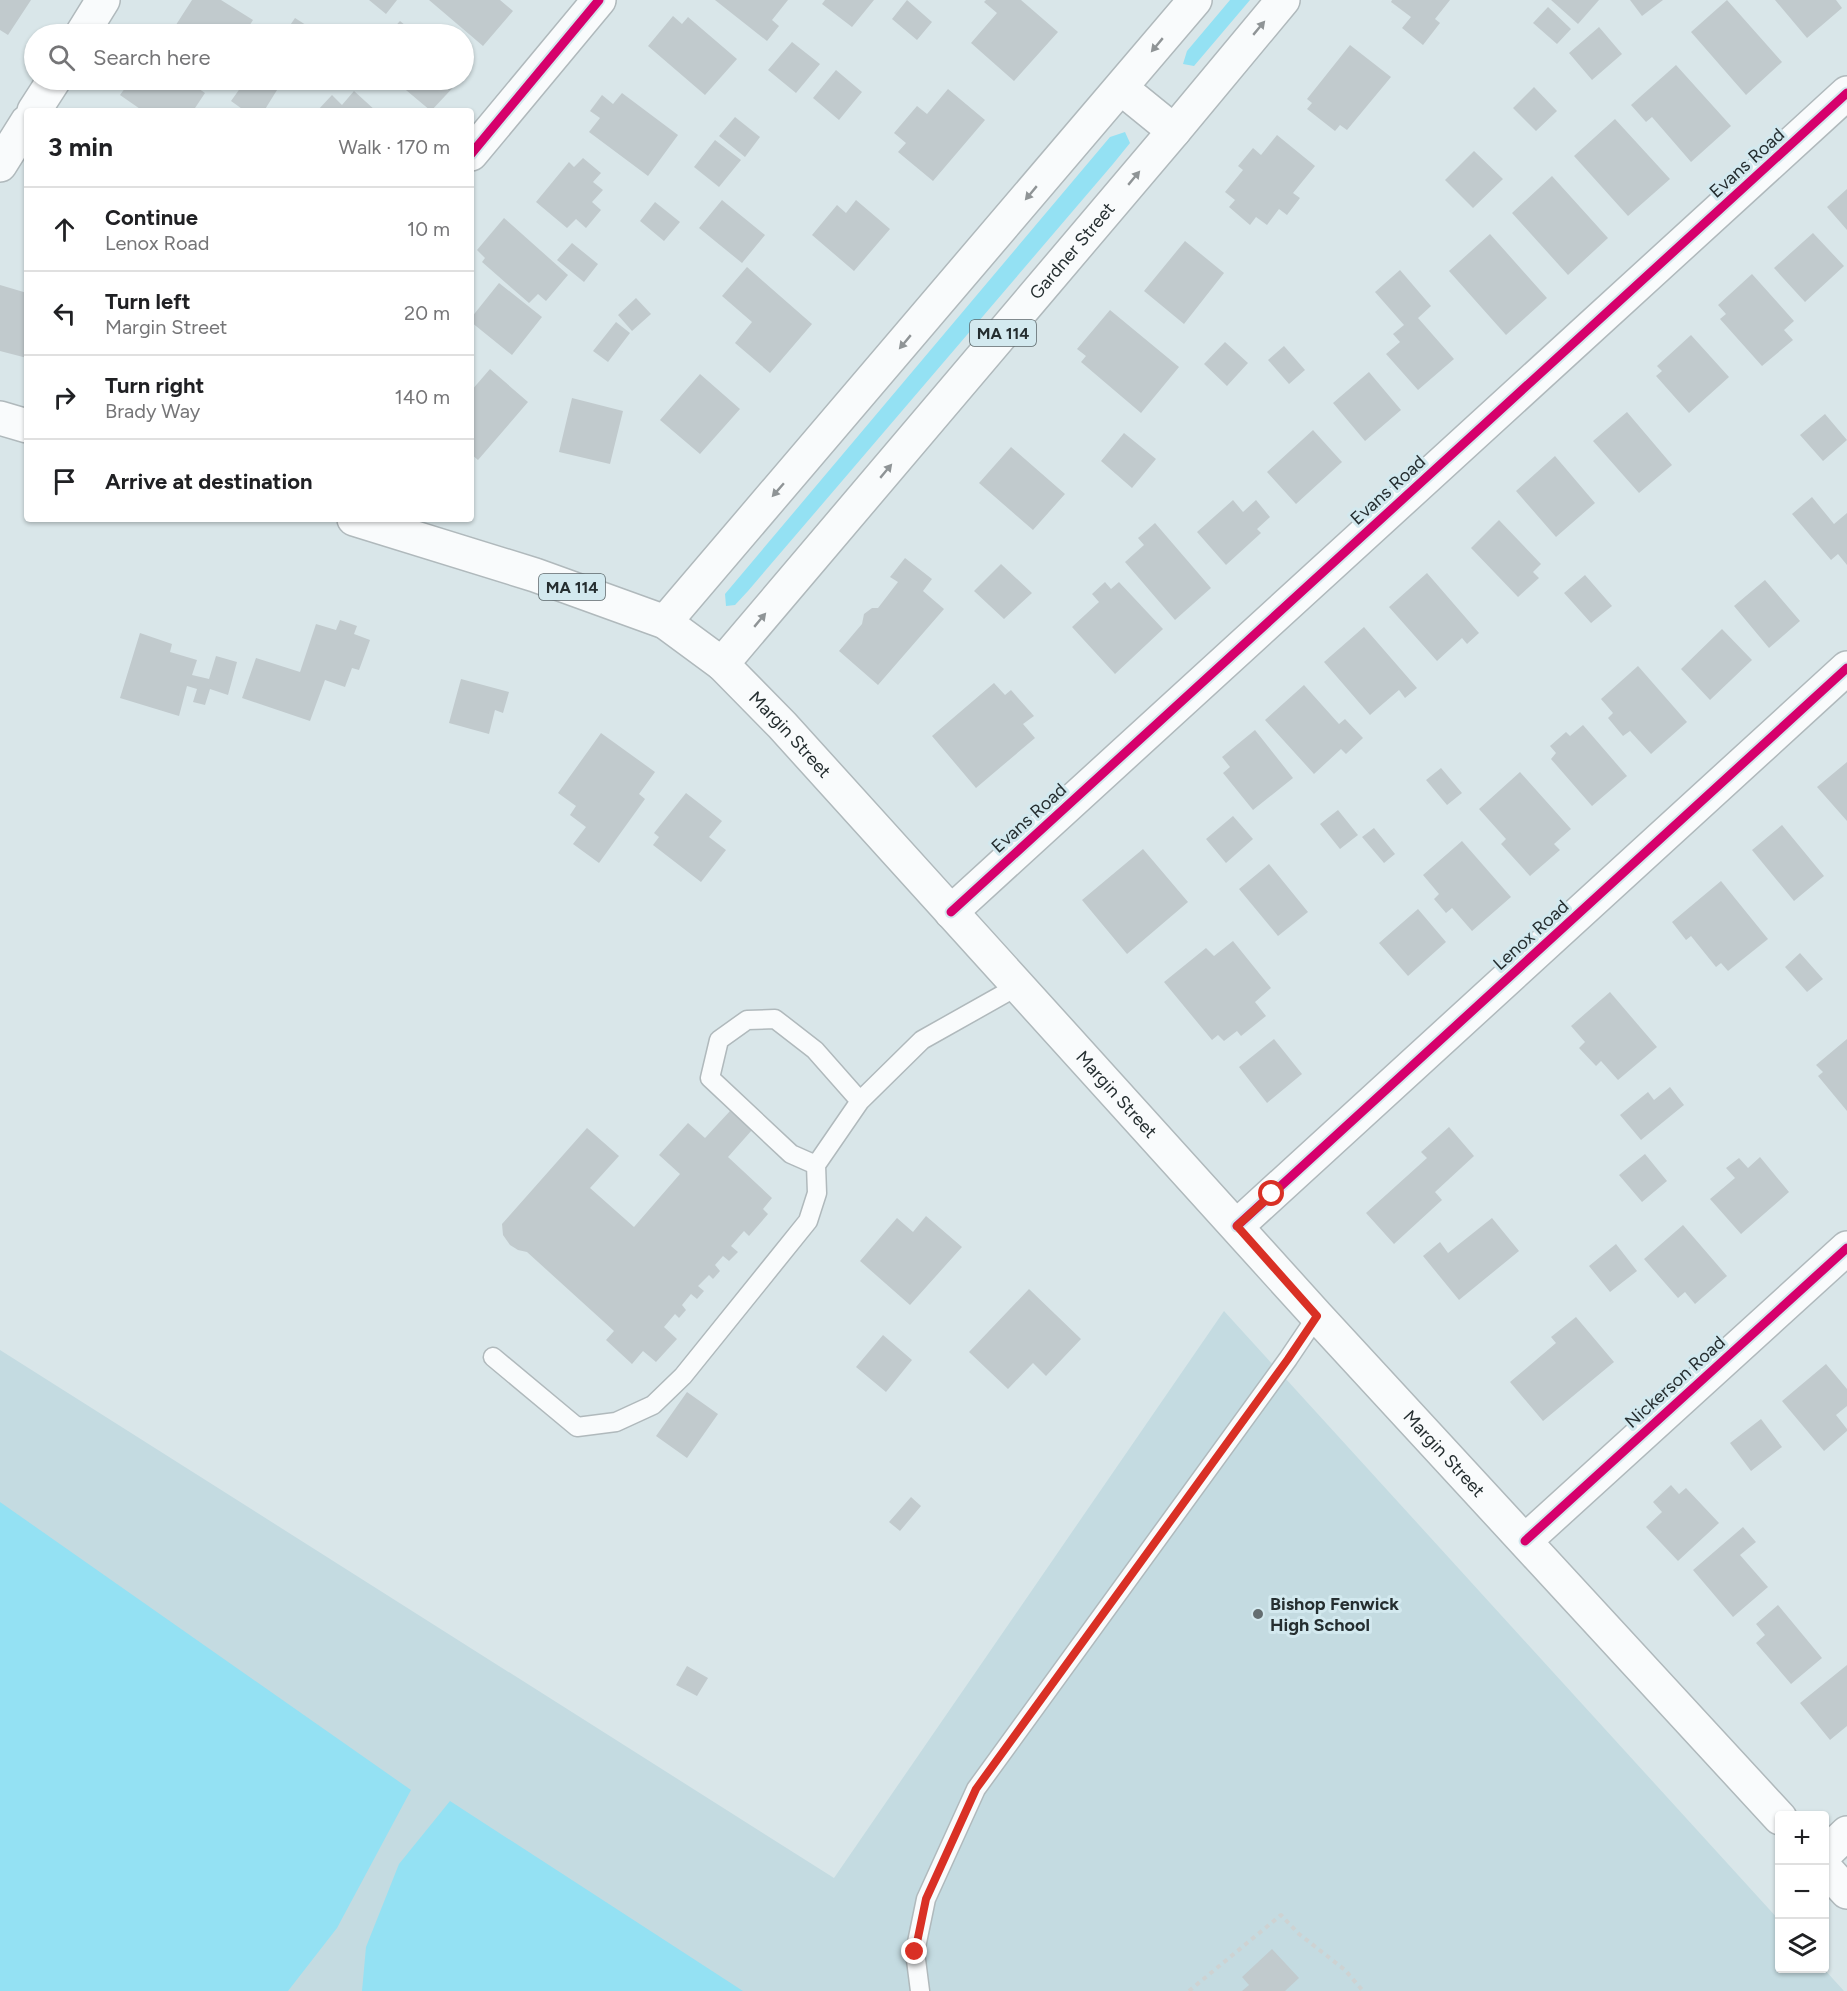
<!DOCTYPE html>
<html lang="en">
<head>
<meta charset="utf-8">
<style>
  body { margin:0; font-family:Figtree,sans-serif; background:#f6f6f6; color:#202124 }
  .controls { position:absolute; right:18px; bottom:18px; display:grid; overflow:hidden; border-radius:6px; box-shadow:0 2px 4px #0004 }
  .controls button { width:54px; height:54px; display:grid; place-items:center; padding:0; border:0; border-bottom:2px solid #e0e0e0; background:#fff; color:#202124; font:30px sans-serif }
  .stop { position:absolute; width:18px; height:18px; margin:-14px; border:4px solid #d93025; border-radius:50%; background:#fff }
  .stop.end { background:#d93025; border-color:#fff; box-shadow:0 2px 6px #0008 }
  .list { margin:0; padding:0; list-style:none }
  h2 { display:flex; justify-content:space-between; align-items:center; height:78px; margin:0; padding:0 24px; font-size:26px }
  h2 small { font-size:20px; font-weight:400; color:#757577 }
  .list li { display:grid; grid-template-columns:39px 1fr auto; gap:18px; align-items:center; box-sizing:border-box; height:84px; padding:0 24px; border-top:2px solid #e0e0e0 }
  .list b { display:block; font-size:22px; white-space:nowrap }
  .list p { margin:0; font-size:20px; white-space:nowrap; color:#757577 }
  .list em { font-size:20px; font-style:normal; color:#757577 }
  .icon { flex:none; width:33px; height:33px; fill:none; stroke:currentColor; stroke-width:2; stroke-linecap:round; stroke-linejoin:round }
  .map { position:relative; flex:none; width:1847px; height:1991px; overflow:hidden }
  .search { position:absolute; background:#fff; box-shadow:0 2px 4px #0004; left:24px; top:24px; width:450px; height:66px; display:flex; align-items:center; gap:15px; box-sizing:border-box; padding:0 21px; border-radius:33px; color:#757577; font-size:22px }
  .panel { position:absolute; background:#fff; box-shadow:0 2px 4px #0004; left:24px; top:108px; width:450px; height:414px; border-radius:6px }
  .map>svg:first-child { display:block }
</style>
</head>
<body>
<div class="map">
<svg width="1847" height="1991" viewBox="0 0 1847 1991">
  <rect width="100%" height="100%" fill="#d9e6e9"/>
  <!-- built -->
  <path fill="#c4dbe1" d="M1224 1311 1779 1920 1780 1968 1824 1969 1844 1991H0V1350L834 1878Z"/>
  <!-- green -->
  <path fill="#94e1f3" d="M1230 0H1250L1194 66 1183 64 1187 51Z
    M1125 132 1130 143 1113 164 748 591 735 605 726 606 725 594 1110 137Z
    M0 1502 411 1790 337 1928 288 1991H0Z
    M450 1801 743 1991H362L366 1947 399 1864Z"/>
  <!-- building -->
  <path fill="#c1cacd" d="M0 0H31L8 35 0 30Z
    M192 0H221L253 20 244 34H177L172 31Z
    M369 0H397L386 14Z
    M429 0H500L513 11 483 46Z
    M715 0H788L772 20 779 26 767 41Z
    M825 0H874L852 27 822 4Z
    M907 0 932 22 917 40 892 19Z
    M986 0H1021L1058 32 1014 81 971 43 997 13 984 2Z
    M1392 0H1450L1435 19 1440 23 1423 45 1402 28 1411 17 1391 2Z
    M1551 0H1599L1578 24Z
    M1630 0H1663L1642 16Z
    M1727 0 1782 62 1746 95 1691 32Z
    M1775 0H1836L1842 8 1807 38Z
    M1548 7 1571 29 1557 44 1533 23Z
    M673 16 682 24 688 17 737 59 705 95 648 46Z
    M295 18 320 34H284Z
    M400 21 416 34H388Z
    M1599 27 1622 54 1592 80 1569 53Z
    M792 42 820 64 796 93 768 70Z
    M1350 45 1391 77 1347 130 1340 125 1335 131 1307 109 1312 103 1307 99Z
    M1676 65 1731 126 1691 162 1652 117 1646 122 1631 105Z
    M836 70 862 92 839 120 813 98Z
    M131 80H186L205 93 193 111H143L120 95Z
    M246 80H262L277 90 264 111H245L231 101Z
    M394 80H460L431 111Z
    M1534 87 1557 111 1536 131 1513 108Z
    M948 89 985 120 933 181 898 152 906 143 894 133 917 106 927 114Z
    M354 91 376 111H317L332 95 342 105Z
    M622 93 678 135 648 176 589 132 600 118 590 111 602 95 613 104Z
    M735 117 760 137 745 157 719 136Z
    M1615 119 1670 179 1628 216 1574 156Z
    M1277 135 1315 166 1293 193 1300 198 1287 215 1279 209 1267 225 1256 217 1250 225 1229 207 1235 200 1225 192 1243 170 1238 166 1253 148 1261 155Z
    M715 140 741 160 719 187 694 167Z
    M1474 151 1503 179 1473 208 1445 180Z
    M583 158 601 173 593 182 603 190 592 202 601 210 586 228 576 219 567 228 536 202 569 162 574 167Z
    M1552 176 1608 238 1568 275 1512 213Z
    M1847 189V230L1827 207Z
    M722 200 765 235 742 263 699 228Z
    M856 200 890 229 854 271 812 235 837 205 846 213Z
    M655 202 680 222 664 241 640 221Z
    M504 218 568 275 546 301 538 294 529 303 482 262 485 258 477 250Z
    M1813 233 1844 266 1805 302 1774 268Z
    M1490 234 1547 298 1506 335 1449 271Z
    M1185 241 1224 273 1184 324 1144 291Z
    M572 243 598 264 584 282 557 260Z
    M747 267 812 324 770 373 735 343 752 322 722 296Z
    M1400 270 1431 306 1418 318 1454 359 1418 390 1386 354 1400 342 1393 334 1404 325 1375 292Z
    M1752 274 1794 321 1784 330 1793 340 1762 366 1720 319 1726 314 1718 305Z
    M499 283 542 317 512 355 471 322V318Z
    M0 285 27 293V358L0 351Z
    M636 298 651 314 632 331 618 315Z
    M1110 310 1179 367 1141 413 1081 362 1086 356 1077 349Z
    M616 322 630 333 608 362 593 351Z
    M1691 335 1729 377 1689 413 1656 376 1662 371 1657 366Z
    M1225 342 1248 363 1227 386 1204 364Z
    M1284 346 1305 370 1289 384 1268 360Z
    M490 369 528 402 478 460 471 454V391Z
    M1369 372 1401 410 1365 441 1333 403Z
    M700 374 740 409 700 454 660 420Z
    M572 398 623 411 610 464 559 452Z
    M1627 412 1672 465 1639 493 1593 441Z
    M1825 414 1847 440 1823 461 1800 435Z
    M1313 430 1342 462 1296 504 1267 472Z
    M1124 433 1156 459 1132 488 1101 461Z
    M1011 447 1065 494 1033 530 979 483Z
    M1555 456 1595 503 1556 537 1516 491Z
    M1812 497 1834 524 1847 513V565L1838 554 1831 560 1792 514Z
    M1233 500 1243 512 1256 500 1270 517 1257 529 1261 533 1226 565 1197 532Z
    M1499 520 1541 564 1533 572 1539 578 1518 597 1471 548Z
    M1155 523 1211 588 1175 620 1125 562 1144 545 1138 538Z
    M905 558 932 579 923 591 944 609 878 685 839 651 862 624 864 614 872 608H878L898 582 890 577Z
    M1001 564 1032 593 1004 619 974 591Z
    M1427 573 1479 633 1467 644 1462 638 1437 661 1389 607Z
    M1585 575 1612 606 1591 623 1564 593Z
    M1765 580 1800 621 1769 648 1734 606Z
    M1105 582 1111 589 1119 582 1163 629 1115 674 1072 627 1099 602 1092 594Z
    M340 620 357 626 354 634 370 640 359 670 352 668 345 687 325 680 310 721 242 698 256 658 300 672 316 624 336 630Z
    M1364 627 1417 688 1405 698 1399 690 1370 715 1324 662Z
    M1722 629 1752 660 1710 700 1681 669Z
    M140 633 172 644 170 652 197 660 192 675 209 679 216 656 237 662 228 695 210 689 205 705 193 702 197 689 187 686 179 716 120 698Z
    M1638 666 1687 722 1651 754 1630 731 1623 736 1608 718 1613 713 1601 699Z
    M461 679 509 692 503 713 495 710 489 734 449 723Z
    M994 683 1005 695 1011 690 1034 716 1023 724 1035 738 976 788 932 736Z
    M1304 685 1339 724 1345 719 1363 738 1346 754 1341 749 1314 774 1265 720Z
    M1583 725 1627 776 1592 806 1551 759 1556 753 1550 746 1566 732 1570 736Z
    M1255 730 1293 778 1253 810 1223 773 1230 767 1222 757Z
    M601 733 655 772 639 794 645 799 599 863 573 844 586 827 570 815 576 806 558 793Z
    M1847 762V821L1817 787Z
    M1441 768 1462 793 1447 805 1426 780Z
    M1520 772 1571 829 1554 844 1560 850 1530 876 1501 844 1506 839 1479 809Z
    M686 793 722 821 709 837 726 850 701 882 653 845 659 837 654 833Z
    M1338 810 1358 835 1340 849 1320 824Z
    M1233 816 1253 839 1226 863 1206 839Z
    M1782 825 1824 876 1794 901 1752 850Z
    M1374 828 1395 854 1384 863 1362 837Z
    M1462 841 1511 897 1472 931 1452 908 1446 913 1434 899 1439 894 1423 875Z
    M1143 849 1188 902 1127 954 1082 900Z
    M1269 864 1308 912 1278 936 1239 889Z
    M1721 881 1768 939 1728 971 1721 963 1716 967 1691 936 1686 940 1672 922Z
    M1418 909 1446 942 1408 976 1379 943Z
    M1233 941 1271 988 1255 1002 1266 1016 1241 1036 1237 1031 1224 1041 1218 1035 1212 1040 1164 982 1206 948 1214 956Z
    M1800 953 1823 979 1807 992 1785 967Z
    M1610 992 1657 1047 1618 1080 1601 1061 1596 1066 1579 1048 1585 1042 1571 1026Z
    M1274 1039 1302 1074 1267 1103 1239 1067Z
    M1847 1039V1111L1818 1076 1823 1072 1816 1065Z
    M1670 1087 1684 1105 1641 1140 1620 1115 1648 1092 1654 1100Z
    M730 1111 752 1130 728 1157 772 1198 763 1209 768 1214 749 1236 744 1231 731 1246 738 1252 729 1261 723 1256 715 1265 720 1271 713 1279 709 1275 698 1286 704 1291 697 1299 691 1294 682 1305 686 1310 679 1318 675 1314 664 1327 677 1339 656 1362 643 1351 632 1364 606 1340 614 1331 527 1252 518 1250 510 1245 503 1235 502 1224 587 1128 619 1156 590 1188 634 1227 680 1174 659 1155 688 1123 705 1138Z
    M1449 1127 1474 1156 1435 1192 1442 1200 1394 1244 1366 1213 1427 1158 1421 1152Z
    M1645 1154 1667 1181 1642 1202 1619 1175Z
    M1760 1157 1789 1192 1741 1234 1710 1199 1735 1178 1726 1168 1739 1158 1748 1168Z
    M926 1216 962 1247 910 1305 860 1261 897 1218 913 1232Z
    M1492 1218 1519 1251 1459 1300 1423 1256 1440 1242 1448 1253Z
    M1683 1225 1727 1276 1695 1304 1685 1292 1678 1298 1644 1259Z
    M1616 1244 1637 1271 1610 1292 1589 1266Z
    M1029 1289 1081 1339 1046 1376 1033 1363 1008 1389 969 1352Z
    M1576 1317 1614 1362 1543 1421 1510 1382 1556 1343 1551 1337Z
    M883 1335 912 1360 886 1392 856 1367Z
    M1826 1364 1847 1389V1406L1836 1415 1847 1429V1431L1824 1451 1782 1401Z
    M687 1392 718 1414 687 1458 656 1436Z
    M1761 1419 1782 1447 1751 1471 1730 1443Z
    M1671 1485 1679 1494 1686 1488 1719 1523 1678 1561 1646 1527 1662 1512 1653 1502Z
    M911 1497 921 1506 900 1531 889 1522Z
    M1743 1527 1756 1542 1740 1555 1768 1587 1733 1617 1693 1570Z
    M1778 1605 1822 1658 1791 1684 1756 1643 1765 1635 1756 1624Z
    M1847 1665V1726L1830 1740 1800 1703Z
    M687 1666 708 1678 697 1696 676 1685Z
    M1272 1949 1299 1978 1285 1991H1242L1249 1985 1242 1977Z"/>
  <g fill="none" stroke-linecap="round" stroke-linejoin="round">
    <defs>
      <path id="service" d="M816 1165 791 1154 710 1078 719 1040 747 1020 775 1019 815 1050 860 1101
        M493 1357 577 1427 616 1422 653 1405 683 1376 808 1221 817 1193 816 1165 860 1101 922 1040 1018 986
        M920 1991 915 1952 926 1899 976 1789 1288 1359 1317 1316"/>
      <path id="minor" d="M82 34 103 0
        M34 111 54 80
        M471 154 599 0
        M0 165 27 122
        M951 912 1847 93
        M1237 1226 1847 668
        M1525 1541 1847 1248
        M1824 1855 1847 1833"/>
      <g id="secondary">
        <path id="s1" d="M722 664 782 725 1317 1316 1780 1818"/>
        <path d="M1824 1867 1847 1892"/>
      </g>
      <g id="trunk">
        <path d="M1121 88 1174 131"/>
        <path d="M0 418 27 426"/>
        <path id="s2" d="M354 519 535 575 665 622 722 664 1174 131 1283 0"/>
        <path d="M665 622 1195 0"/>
      </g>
    </defs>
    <!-- service casing -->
    <use href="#service" stroke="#b0b9bc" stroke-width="21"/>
    <!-- minor casing -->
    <use href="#minor" stroke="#b0b9bc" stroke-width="36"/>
    <!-- secondary casing -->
    <use href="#secondary" stroke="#b0b9bc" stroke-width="36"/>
    <!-- trunk casing -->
    <use href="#trunk" stroke="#b0b9bc" stroke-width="36"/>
    <!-- path -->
    <path stroke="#ced2d2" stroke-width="4" stroke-dasharray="4.5 4.5" stroke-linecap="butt" d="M1189 1991 1281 1915 1299 1934 1345 1970 1363 1991"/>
    <!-- service -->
    <use href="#service" stroke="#f9fbfc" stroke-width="18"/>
    <!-- minor -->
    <use href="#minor" stroke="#f9fbfc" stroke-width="33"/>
    <!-- secondary -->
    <use href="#secondary" stroke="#f9fbfc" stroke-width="33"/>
    <!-- trunk -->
    <use href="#trunk" stroke="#f9fbfc" stroke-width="33"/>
    <defs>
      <path id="cycleway" d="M471 154 599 0
        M951 912 1847 93
        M1237 1226 1847 668
        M1525 1541 1847 1248"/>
    </defs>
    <!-- cycleway casing -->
    <use href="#cycleway" stroke="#d3e9ef" stroke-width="13"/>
    <!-- cycleway -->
    <use href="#cycleway" stroke="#d6006c" stroke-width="9"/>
  </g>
  <!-- one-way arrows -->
  <defs><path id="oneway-solid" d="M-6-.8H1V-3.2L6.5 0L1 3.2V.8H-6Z" transform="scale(1.5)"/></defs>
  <g fill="#8f9496">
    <use href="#oneway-solid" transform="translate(1259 28) rotate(-50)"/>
    <use href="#oneway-solid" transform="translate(1157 45) rotate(130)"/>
    <use href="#oneway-solid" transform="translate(1134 178) rotate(-50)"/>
    <use href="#oneway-solid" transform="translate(1031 193) rotate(130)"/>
    <use href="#oneway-solid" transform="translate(905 342) rotate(130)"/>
    <use href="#oneway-solid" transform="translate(886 471) rotate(-50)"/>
    <use href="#oneway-solid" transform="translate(778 490) rotate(131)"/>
    <use href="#oneway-solid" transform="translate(760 620) rotate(-50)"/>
  </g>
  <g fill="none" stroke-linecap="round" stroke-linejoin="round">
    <!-- route -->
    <path stroke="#d93025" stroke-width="8" d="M915 1952 926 1899 976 1789 1288 1359 1317 1316 1237 1226 1272 1194"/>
  </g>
  <!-- markers -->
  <circle fill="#646e71" stroke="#d3e9ef" stroke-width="2" cx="1258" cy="1614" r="6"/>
  <g text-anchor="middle" stroke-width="6" stroke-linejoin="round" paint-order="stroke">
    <!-- shield labels -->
    <g fill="#d3e9ef" stroke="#596669" stroke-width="1.5">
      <rect x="970" y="320" width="66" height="26" rx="4.5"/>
      <rect x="539" y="574" width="66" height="26" rx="4.5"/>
    </g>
    <g font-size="16" font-weight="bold" fill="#252e30">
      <text x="1003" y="339">MA 114</text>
      <text x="572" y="593">MA 114</text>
    </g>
    <!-- street labels -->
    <g font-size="18" fill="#252e30" stroke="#d3e9ef">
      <text transform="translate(1747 163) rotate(-42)" y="6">Evans Road</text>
      <text dy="6" stroke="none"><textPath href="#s2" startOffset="940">Gardner Street</textPath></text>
      <text transform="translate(1388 490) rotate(-42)" y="6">Evans Road</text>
      <text dy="6" stroke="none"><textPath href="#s1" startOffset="98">Margin Street</textPath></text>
      <text transform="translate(1029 818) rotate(-42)" y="6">Evans Road</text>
      <text transform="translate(1531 935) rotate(-42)" y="6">Lenox Road</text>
      <text dy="6" stroke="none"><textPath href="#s1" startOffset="584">Margin Street</textPath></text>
      <text transform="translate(1675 1382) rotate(-42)" y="6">Nickerson Road</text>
      <text dy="6" stroke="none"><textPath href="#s1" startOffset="1070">Margin Street</textPath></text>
    </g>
    <!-- poi labels -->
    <g font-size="18" font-weight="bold" fill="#252e30" stroke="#d3e9ef" text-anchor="start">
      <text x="1270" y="1610">Bishop Fenwick<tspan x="1270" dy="21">High School</tspan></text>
    </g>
  </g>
</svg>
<div class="controls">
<button>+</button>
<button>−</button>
<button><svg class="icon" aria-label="layers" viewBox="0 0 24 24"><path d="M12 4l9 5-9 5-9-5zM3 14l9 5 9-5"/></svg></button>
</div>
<div class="stop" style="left:1272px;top:1194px"></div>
<div class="stop end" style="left:915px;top:1952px"></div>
<div class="search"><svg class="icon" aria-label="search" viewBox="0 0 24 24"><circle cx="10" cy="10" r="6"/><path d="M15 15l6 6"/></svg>Search here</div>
<section class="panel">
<h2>3 min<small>Walk · 170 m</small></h2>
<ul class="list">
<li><svg class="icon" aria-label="ahead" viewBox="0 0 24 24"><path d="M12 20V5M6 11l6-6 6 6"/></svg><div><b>Continue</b><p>Lenox Road</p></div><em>10 m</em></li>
<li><svg class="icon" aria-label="left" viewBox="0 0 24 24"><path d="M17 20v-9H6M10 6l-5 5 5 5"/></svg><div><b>Turn left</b><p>Margin Street</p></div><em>20 m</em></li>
<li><svg class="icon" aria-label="right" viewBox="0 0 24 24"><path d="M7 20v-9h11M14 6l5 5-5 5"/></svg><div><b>Turn right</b><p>Brady Way</p></div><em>140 m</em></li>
<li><svg class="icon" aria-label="arrive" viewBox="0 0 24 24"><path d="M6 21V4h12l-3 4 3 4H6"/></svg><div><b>Arrive at destination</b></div></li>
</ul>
</section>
</div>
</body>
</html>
